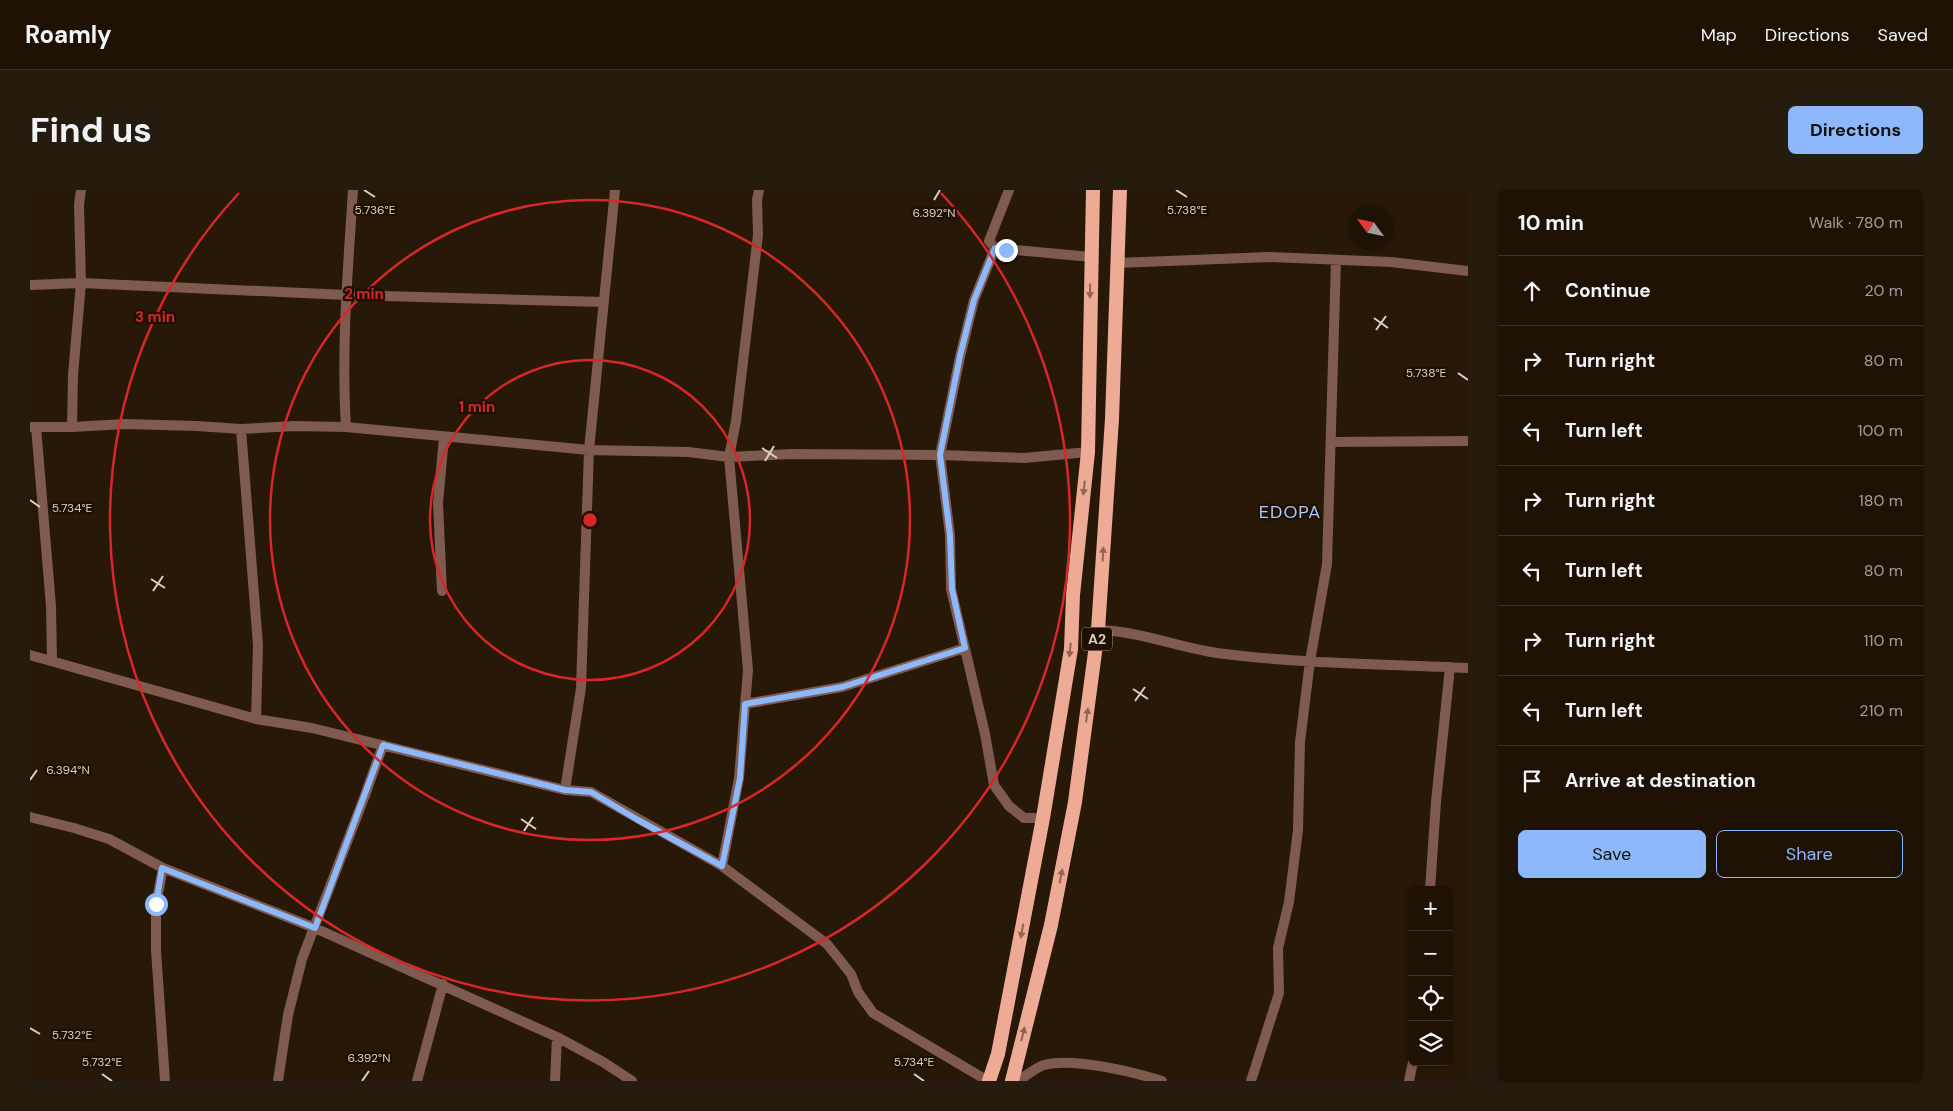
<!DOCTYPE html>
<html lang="en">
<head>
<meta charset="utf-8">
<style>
  body { margin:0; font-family:"DM Sans",sans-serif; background:#261b0f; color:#f1f3f6 }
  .controls { position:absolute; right:15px; bottom:15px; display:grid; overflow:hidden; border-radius:8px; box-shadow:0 1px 4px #0004 }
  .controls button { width:45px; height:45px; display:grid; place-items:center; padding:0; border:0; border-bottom:1px solid #3c3227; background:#1e1205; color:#f1f3f6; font:25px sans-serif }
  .compass { position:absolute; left:1318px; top:15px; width:45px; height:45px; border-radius:50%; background:#1e1205; box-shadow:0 1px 4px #0004; rotate:303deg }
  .stop { position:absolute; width:15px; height:15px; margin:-11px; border:4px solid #8db9fc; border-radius:50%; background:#fff }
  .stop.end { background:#8db9fc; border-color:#fff; box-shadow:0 1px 5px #0008 }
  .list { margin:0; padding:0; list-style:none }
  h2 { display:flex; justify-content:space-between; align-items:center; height:65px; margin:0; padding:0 20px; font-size:21px }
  h2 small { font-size:16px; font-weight:400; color:#a19e9a }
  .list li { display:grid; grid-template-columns:32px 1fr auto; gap:15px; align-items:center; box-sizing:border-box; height:70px; padding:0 20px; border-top:1px solid #3c3227 }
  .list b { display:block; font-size:19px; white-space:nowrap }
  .list em { font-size:16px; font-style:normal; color:#a19e9a }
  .actions { display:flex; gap:10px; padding:15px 20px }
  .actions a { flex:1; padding:11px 0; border:1px solid #8db9fc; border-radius:8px; text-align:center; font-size:18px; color:#8db9fc }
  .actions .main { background:#8db9fc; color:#111 }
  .icon { flex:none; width:28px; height:28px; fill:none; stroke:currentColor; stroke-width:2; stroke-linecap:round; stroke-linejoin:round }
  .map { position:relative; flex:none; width:1438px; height:891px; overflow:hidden; border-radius:8px }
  header { display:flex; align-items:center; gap:30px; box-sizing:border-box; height:70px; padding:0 25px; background:#1e1205; border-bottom:1px solid #3c3227 }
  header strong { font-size:24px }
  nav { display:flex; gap:28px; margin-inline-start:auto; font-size:18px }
  .intro { display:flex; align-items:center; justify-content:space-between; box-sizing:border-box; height:120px; padding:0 30px }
  h1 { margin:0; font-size:35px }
  .button { padding:12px 22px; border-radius:8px; background:#8db9fc; color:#111; font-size:18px; font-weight:700 }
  main { display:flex; gap:30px; padding:0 30px }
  aside { flex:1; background:#1e1205; border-radius:8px; box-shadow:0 1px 4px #0004 }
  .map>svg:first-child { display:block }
</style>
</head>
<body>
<header>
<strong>Roamly</strong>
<nav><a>Map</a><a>Directions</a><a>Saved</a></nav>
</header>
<div class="intro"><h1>Find us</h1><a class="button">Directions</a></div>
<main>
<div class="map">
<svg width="1438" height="891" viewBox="0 0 1438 891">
  <rect width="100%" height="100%" fill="#281807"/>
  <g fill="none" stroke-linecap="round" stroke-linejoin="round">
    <!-- minor -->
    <path stroke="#7f5a4f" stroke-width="10" d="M979 0 959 51 965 58 1061 67
      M965 58 944 110 930 167 910 265 920 345 921 399 955 544 964 595 979 616 994 628H1013
      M1087 73 1239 67 1361 72 1438 81
      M0 95 51 93 317 105 574 112
      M0 237H42L95 234 167 236 211 239 264 236 316 237 559 260 658 262 699 267 761 264 910 265 994 268 1058 262
      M6 237 21 416 22 471
      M42 237 43 185 51 93 49 15 51 0
      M316 237C311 158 318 79 323 0
      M211 239 228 455 226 529
      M1301 252 1438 251
      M412 401 408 313 414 247
      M1068 440C1111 441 1152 459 1195 464 1275 474 1357 474 1438 478
      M0 465 226 529 282 538 535 600 561 602 692 676 797 754 821 784 828 802 843 823 958 891
      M715 514 812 497 935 458
      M535 600 551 498 559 260 585 0
      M0 627 44 638 79 649 133 678 285 738 527 847 573 872 602 891
      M692 676 709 588 718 480 699 267 706 231 728 45 727 10 729 0
      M133 678 126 714V760L135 891
      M1400 700 1406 612 1420 477
      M248 891 258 825 272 769 334 608 353 555
      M387 891 413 794
      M525 891 527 847
      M988 891C996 886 1005 878 1014 875 1042 867 1104 882 1132 891
      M1221 891 1249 803 1248 758 1259 712 1268 640 1270 552 1280 471 1297 374 1306 70
      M1379 891 1383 872"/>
    <!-- trunk -->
    <path stroke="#edab96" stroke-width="14" d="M959 891 968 864 1013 628 1041 459 1043 405 1058 262 1063 0
      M982 891 1021 735 1045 612 1068 440 1082 229 1090 0"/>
  </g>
  <!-- one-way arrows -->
  <defs><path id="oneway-solid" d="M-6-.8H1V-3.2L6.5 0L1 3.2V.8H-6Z" transform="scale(1.25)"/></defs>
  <g fill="#906553">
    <use href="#oneway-solid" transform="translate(1060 101) rotate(91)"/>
    <use href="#oneway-solid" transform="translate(1054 298) rotate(96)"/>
    <use href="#oneway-solid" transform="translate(1073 364) rotate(-87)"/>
    <use href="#oneway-solid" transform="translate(1040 460) rotate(96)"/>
    <use href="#oneway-solid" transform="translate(1057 525) rotate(-82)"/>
    <use href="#oneway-solid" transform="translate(1031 686) rotate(-79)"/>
    <use href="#oneway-solid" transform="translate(992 741) rotate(101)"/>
    <use href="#oneway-solid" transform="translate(993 844) rotate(-76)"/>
  </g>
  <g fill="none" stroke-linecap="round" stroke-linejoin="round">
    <!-- route -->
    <path stroke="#8db9fc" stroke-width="6" d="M126 714 132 678 285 738 353 555 535 600 561 602 608 630 692 676 710 588 715 514 812 497 935 458 922 399 920 345 910 265 930 166 944 110 965 58 976 60"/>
  </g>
  <!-- ticks -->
  <path fill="none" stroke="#dbd0c5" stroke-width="2" d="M334 0 345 7M1146 0 1157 7M904 10 910 0M1344 128 1358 138M1346 140 1356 126M1428 183 1438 190M732 258 747 268M735 271 744 256M0 310 10 317M121 389 135 398M123 401 133 386M1103 499 1118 509M1105 511 1115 497M0 590 7 580M491 629 506 639M494 641 503 627M0 838 10 844M72 884 82 891M884 884 894 891M332 891 339 881"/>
  <!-- distance rings -->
  <g fill="none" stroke="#d62828" stroke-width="2.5">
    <circle cx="560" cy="330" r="160"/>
    <circle cx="560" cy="330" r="320"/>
    <path d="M911 3A480 480 0 1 1 209 3"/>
  </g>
  <g text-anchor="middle" stroke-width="4.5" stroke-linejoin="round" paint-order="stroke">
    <!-- shield labels -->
    <rect fill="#1e0f01" stroke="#a2968a" stroke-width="1" x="1052" y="437.5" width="30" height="23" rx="4"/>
    <g font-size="14" font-weight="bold" fill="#dbd0c5">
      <text x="1067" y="454">A2</text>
    </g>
    <!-- quarter labels -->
    <g font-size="18" letter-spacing="1" fill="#aacbfe" stroke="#1e0f01">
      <text x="1260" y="328">EDOPA</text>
    </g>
  </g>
  <g font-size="12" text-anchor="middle" fill="#dbd0c5" stroke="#1e0f01" stroke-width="4.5" stroke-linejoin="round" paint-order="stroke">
    <text x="345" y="24">5.736°E</text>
    <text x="1157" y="24">5.738°E</text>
    <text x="904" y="27">6.392°N</text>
    <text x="1396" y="187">5.738°E</text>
    <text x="42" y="322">5.734°E</text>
    <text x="38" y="584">6.394°N</text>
    <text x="42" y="849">5.732°E</text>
    <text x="339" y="872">6.392°N</text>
    <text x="72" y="876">5.732°E</text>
    <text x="884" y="876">5.734°E</text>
  </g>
  <circle cx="560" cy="330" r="8" fill="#d62828" stroke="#1e0f01" stroke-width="2.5"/>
  <g font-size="15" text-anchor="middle" font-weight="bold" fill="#d62828" stroke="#1e0f01" stroke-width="4.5" stroke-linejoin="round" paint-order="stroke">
    <text x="334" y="109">2 min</text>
    <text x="125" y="132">3 min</text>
    <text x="447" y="222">1 min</text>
  </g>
</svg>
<div class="controls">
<button>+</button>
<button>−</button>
<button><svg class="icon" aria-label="locate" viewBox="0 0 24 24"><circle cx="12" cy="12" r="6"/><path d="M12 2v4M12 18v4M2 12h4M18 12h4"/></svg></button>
<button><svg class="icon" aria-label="layers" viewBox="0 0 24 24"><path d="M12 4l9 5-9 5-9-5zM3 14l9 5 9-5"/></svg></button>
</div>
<svg class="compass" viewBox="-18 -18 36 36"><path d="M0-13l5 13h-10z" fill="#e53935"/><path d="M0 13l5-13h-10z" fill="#a19e9a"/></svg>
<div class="stop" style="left:126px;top:714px"></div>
<div class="stop end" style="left:976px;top:60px"></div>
</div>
<aside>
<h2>10 min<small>Walk · 780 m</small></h2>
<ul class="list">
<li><svg class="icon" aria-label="ahead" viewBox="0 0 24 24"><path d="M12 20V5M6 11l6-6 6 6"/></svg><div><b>Continue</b></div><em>20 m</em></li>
<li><svg class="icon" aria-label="right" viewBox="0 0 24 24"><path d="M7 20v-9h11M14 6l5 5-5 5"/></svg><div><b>Turn right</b></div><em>80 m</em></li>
<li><svg class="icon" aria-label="left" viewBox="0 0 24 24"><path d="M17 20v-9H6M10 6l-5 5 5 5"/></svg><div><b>Turn left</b></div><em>100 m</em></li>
<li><svg class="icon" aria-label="right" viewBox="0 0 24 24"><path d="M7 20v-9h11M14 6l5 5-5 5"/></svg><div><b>Turn right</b></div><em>180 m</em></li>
<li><svg class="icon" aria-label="left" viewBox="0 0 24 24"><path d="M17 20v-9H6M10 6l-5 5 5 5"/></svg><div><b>Turn left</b></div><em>80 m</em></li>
<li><svg class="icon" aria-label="right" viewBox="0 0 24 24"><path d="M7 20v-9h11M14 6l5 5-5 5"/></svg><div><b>Turn right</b></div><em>110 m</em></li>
<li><svg class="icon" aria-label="left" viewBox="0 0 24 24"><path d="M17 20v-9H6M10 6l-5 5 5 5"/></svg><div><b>Turn left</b></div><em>210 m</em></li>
<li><svg class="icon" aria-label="arrive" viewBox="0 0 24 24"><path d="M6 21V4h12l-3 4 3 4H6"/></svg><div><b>Arrive at destination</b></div></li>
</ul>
<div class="actions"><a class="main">Save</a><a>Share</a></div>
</aside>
</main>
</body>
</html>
